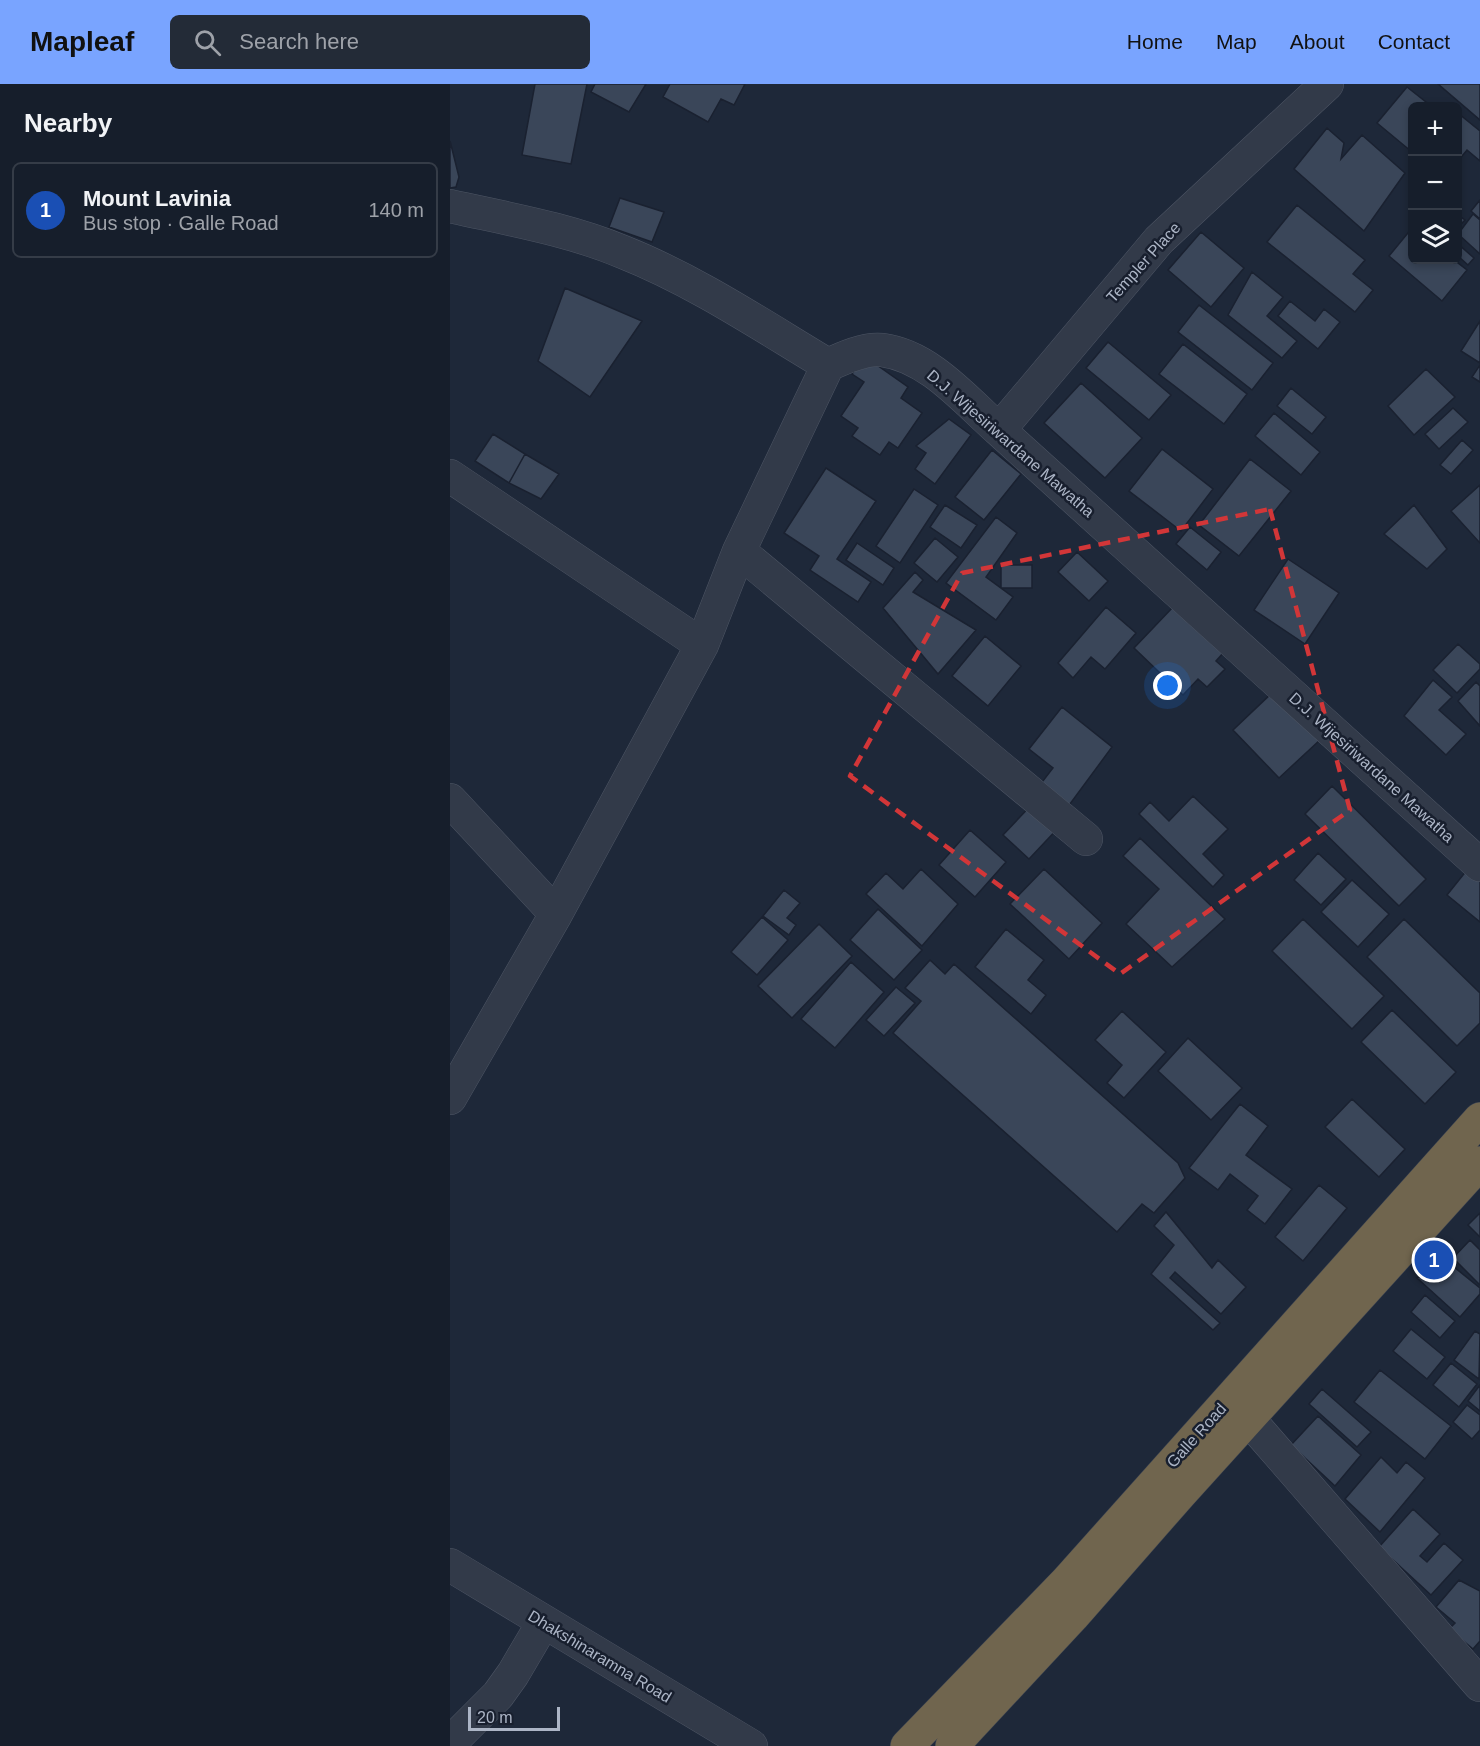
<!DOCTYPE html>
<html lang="en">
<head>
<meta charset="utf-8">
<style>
  body { margin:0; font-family:Arial,sans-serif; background:#232b37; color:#f1f3f6 }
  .controls { position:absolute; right:18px; top:18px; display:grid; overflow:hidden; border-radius:9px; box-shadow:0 3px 9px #0003 }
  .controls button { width:54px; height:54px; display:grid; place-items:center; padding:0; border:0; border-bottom:2px solid #353c47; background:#161e2b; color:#f1f3f6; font:30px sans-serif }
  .scale { position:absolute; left:18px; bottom:15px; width:92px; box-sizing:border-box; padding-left:6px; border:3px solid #acb5c6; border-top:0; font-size:16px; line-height:21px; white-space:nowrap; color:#acb5c6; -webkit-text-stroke:4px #181f2e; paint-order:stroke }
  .you { position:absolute; left:718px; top:602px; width:21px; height:21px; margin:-15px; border:4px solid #fff; border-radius:50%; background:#1a73e8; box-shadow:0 0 0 9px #1a73e833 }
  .badge { display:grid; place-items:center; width:39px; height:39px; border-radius:50%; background:#79a4ff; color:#fff; font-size:20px; font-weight:700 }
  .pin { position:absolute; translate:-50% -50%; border:3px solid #fff; box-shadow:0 2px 6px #0006 }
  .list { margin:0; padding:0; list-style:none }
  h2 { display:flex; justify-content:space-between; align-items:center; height:78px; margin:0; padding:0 24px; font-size:26px }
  h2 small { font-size:20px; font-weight:400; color:#9ea2a9 }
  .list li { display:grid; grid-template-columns:39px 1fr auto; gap:18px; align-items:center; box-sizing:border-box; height:96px; margin:0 12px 12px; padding:0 12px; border:2px solid #353c47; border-radius:9px }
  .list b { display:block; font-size:22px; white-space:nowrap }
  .list p { margin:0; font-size:20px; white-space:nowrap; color:#9ea2a9 }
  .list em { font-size:20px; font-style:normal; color:#9ea2a9 }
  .icon { flex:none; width:33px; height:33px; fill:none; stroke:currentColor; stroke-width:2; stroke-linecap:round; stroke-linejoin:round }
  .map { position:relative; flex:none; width:1030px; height:1662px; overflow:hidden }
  header { display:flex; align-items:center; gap:36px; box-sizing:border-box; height:84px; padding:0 30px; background:#79a4ff; color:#111 }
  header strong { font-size:28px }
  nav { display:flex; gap:33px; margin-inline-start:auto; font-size:21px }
  .search { width:420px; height:54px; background:#232b37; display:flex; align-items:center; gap:15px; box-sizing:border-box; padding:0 21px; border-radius:9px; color:#9ea2a9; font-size:22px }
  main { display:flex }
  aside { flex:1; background:#161e2b }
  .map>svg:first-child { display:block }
</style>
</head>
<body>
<header>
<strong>Mapleaf</strong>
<div class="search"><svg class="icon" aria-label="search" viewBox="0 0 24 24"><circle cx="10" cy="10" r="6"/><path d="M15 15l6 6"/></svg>Search here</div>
<nav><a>Home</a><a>Map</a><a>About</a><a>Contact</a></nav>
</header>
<main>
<aside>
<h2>Nearby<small></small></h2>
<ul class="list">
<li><span class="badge" style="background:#1a4fb4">1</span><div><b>Mount Lavinia</b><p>Bus stop · Galle Road</p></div><em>140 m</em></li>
</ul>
</aside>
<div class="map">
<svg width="1030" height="1662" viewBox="0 0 1030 1662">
  <rect width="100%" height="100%" fill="#1e2839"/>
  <!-- building -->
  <path fill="#3a4659" stroke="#1a2130" stroke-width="1.5" d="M85 0H137L121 80 72 71Z
    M145 0H196L179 28 141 8Z
    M220 0H295L284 21 271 15 258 38 213 13Z
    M988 0H1030V36Z
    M957 3 981 22H962V68L927 39Z
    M1009 30 1030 47V77L1017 66 1008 77V32Z
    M877 44 894 59 891 75 912 51 955 89 914 147 844 85Z
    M0 57 9 93 6 103 0 104Z
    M170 114 214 128 202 158 159 143Z
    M1030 116V135L1021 127Z
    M847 121 915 176 903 190 923 206 905 228 817 158Z
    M1023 130 1030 136V170L1008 150Z
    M1008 131 1015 136 1008 143Z
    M962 144V176H1004L1017 186 992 217 939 172Z
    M751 148 794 184 761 223 718 186Z
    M1008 160 1024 174 1018 181 1008 172Z
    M802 188 833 213 817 232 847 257 832 274 778 231Z
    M115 204 192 237 140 313 88 277Z
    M840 217 865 237 874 225 890 238 868 265 828 232Z
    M749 221 823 279 802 306 728 248Z
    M1030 237V279L1011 267Z
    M658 258 721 311 699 336 636 284Z
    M733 260 797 310 774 340 709 290Z
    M414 272 458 303 451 314 472 329 448 364 439 358 430 371 402 352 408 344 391 332 414 298 402 290Z
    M1030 281V298L1022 293Z
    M976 285 1005 313 964 351 938 322Z
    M631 299 692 354 655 394 594 339Z
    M841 304 876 333 862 350 827 322Z
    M1003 324 1018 338 989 365 975 350Z
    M824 329 870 368 851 391 805 352Z
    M499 335 521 351 485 400 465 385 476 369 466 362Z
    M43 350 75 370 59 399 25 377Z
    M1012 356 1023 366 1001 390 990 381Z
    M712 365 763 405 731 447 679 407Z
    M542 366 571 390 534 436 505 413Z
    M75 370 109 390 91 415 59 399Z
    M800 375 841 407 789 472 749 441Z
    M376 384 426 417 387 475 421 498 408 518 360 486 369 472 334 449Z
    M1030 401V459L1001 427Z
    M464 405 488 421 450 479 426 462Z
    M495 421 527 441 511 464 480 443Z
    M964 421 997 465 977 485 934 450Z
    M546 433 567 449 536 493 563 513 546 536 496 499Z
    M740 443 771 468 757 486 726 460Z
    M485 454 508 473 487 498 464 479Z
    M407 459 444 484 433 501 396 476Z
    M627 468 658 497 639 517 608 488Z
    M838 475 889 509 855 560 804 526Z
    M551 481H582V504H551Z
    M465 488 473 496 463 508 526 546 488 590 433 524Z
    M724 522 774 568 766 577 775 585 757 603 748 595 733 611 684 564Z
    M656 523 686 549 655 585 641 573 623 594 608 579Z
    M535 552 571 582 538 622 502 592Z
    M1008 560 1030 580V585L1007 609 983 586Z
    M983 596 1002 613 989 626 1016 650 996 671 954 632Z
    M1026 598 1030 602V642L1008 617Z
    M825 606 871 655 829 694 783 646Z
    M612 623 662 663 617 724 589 702 603 684 579 665Z
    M882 702 976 795 949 822 855 730Z
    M743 712 778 745 753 770 774 791 763 803 689 730 700 718 719 737Z
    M586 716 611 741 579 775 553 751Z
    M520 746 556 778 525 813 489 781Z
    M690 754 775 835 722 883 676 840 709 805 673 772Z
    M868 769 896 795 871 821 844 796Z
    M471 785 508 820 472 862 416 810 436 789 453 805Z
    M594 785 652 839 619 875 560 820Z
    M1017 786 1030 797V838L997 811Z
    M902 796 939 830 908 863 871 828Z
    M334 806 350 819 337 834 346 841 339 851 313 832Z
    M428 825 472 866 444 896 400 856Z
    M312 833 338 856 307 891 281 868Z
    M853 835 934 912 902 945 822 867Z
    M954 835 1030 909V939L1007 962 917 873Z
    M369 840 402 872 342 934 308 902Z
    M556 845 594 876 578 896 596 911 581 930 525 883Z
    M480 876 495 890 504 880 728 1079 735 1094 704 1129 692 1120 667 1148 443 949 471 917 455 904Z
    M401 878 434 908 385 964 351 935Z
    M446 903 465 919 434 952 416 936Z
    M942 926 1006 988 975 1020 911 958Z
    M672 927 716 968 674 1014 657 999 672 981 645 956Z
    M738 954 792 1004 761 1036 708 987Z
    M902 1015 955 1065 929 1093 875 1043Z
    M790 1020 818 1042 796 1071 842 1105 815 1140 797 1126 808 1112 780 1090 768 1106 739 1084Z
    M869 1101 897 1124 853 1177 825 1153Z
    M716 1128 762 1184 768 1176 796 1203 771 1230 725 1188 720 1194 770 1239 763 1246 701 1190 724 1161 704 1142Z
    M1030 1129V1153L1018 1141Z
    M1020 1156 1030 1166V1201L1003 1174Z
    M999 1179 1030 1204V1210L1010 1233 967 1194Z
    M975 1211 1005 1237 990 1254 961 1228Z
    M961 1245 995 1273 977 1295 943 1267Z
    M1025 1247 1030 1250 1029 1295 1004 1276Z
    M1001 1279 1027 1300 1009 1323 983 1301Z
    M930 1286 1001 1342 975 1375 904 1318Z
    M1030 1301V1327L1018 1317Z
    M872 1305 921 1348 907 1363 859 1320Z
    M1017 1321 1030 1331V1346L1022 1355 1003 1338Z
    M868 1332 911 1371 885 1402 841 1361Z
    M931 1373 947 1389 956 1378 975 1394 930 1448 895 1415Z
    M963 1425 990 1450 970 1472 977 1478 994 1459 1013 1476 981 1511 929 1463Z
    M1009 1496 1030 1507V1557L1023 1565 999 1545 1005 1539 986 1523Z"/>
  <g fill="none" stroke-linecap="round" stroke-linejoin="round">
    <defs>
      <path id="minor" d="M0 122C58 135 118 145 173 168 246 197 311 241 378 281 393 274 415 264 432 266 479 272 515 316 549 346L1030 781
        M549 346 709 156 877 0
        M0 392 252 561
        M289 467 636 755
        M0 716 106 830
        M0 1014 106 830 252 561 289 467 378 281
        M809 1347 1030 1601
        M0 1481 301 1662
        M0 1659 48 1611 63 1590 93 1539"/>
      <path id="highway" d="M457 1662 617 1497 1030 1035
        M502 1662 623 1532 730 1410 1030 1079"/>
    </defs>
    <!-- minor casing -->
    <use href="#minor" stroke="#4d5564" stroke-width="34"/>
    <!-- highway casing -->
    <use href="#highway" stroke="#3a4251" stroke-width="34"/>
    <!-- minor -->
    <use href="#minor" stroke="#323a49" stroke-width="33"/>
    <!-- highway -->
    <use href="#highway" stroke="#70654e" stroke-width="33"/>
  </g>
  <!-- marked area -->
  <path fill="none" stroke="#d23638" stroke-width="4.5" stroke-dasharray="12 8" stroke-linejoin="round" d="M820 425 900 726 670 890 400 692 512 489Z"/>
  <g text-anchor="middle" stroke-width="5" stroke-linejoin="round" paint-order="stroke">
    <!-- street labels -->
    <g font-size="16" fill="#acb5c6" stroke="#181f2e">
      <text transform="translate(693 178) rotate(-48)" y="6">Templer Place</text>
      <text transform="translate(561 359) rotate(41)" y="6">D.J. Wijesiriwardane Mawatha</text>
      <text transform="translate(922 683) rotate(42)" y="6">D.J. Wijesiriwardane Mawatha</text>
      <text transform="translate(746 1351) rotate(-48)" y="6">Galle Road</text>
      <text transform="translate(150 1572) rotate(31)" y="6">Dhakshinaramna Road</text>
    </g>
  </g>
</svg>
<div class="controls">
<button>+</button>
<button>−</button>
<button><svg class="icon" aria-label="layers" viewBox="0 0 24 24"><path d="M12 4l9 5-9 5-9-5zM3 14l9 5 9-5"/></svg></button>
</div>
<div class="scale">20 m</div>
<div class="you"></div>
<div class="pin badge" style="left:984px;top:1176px;background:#1a4fb4">1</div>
</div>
</main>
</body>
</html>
